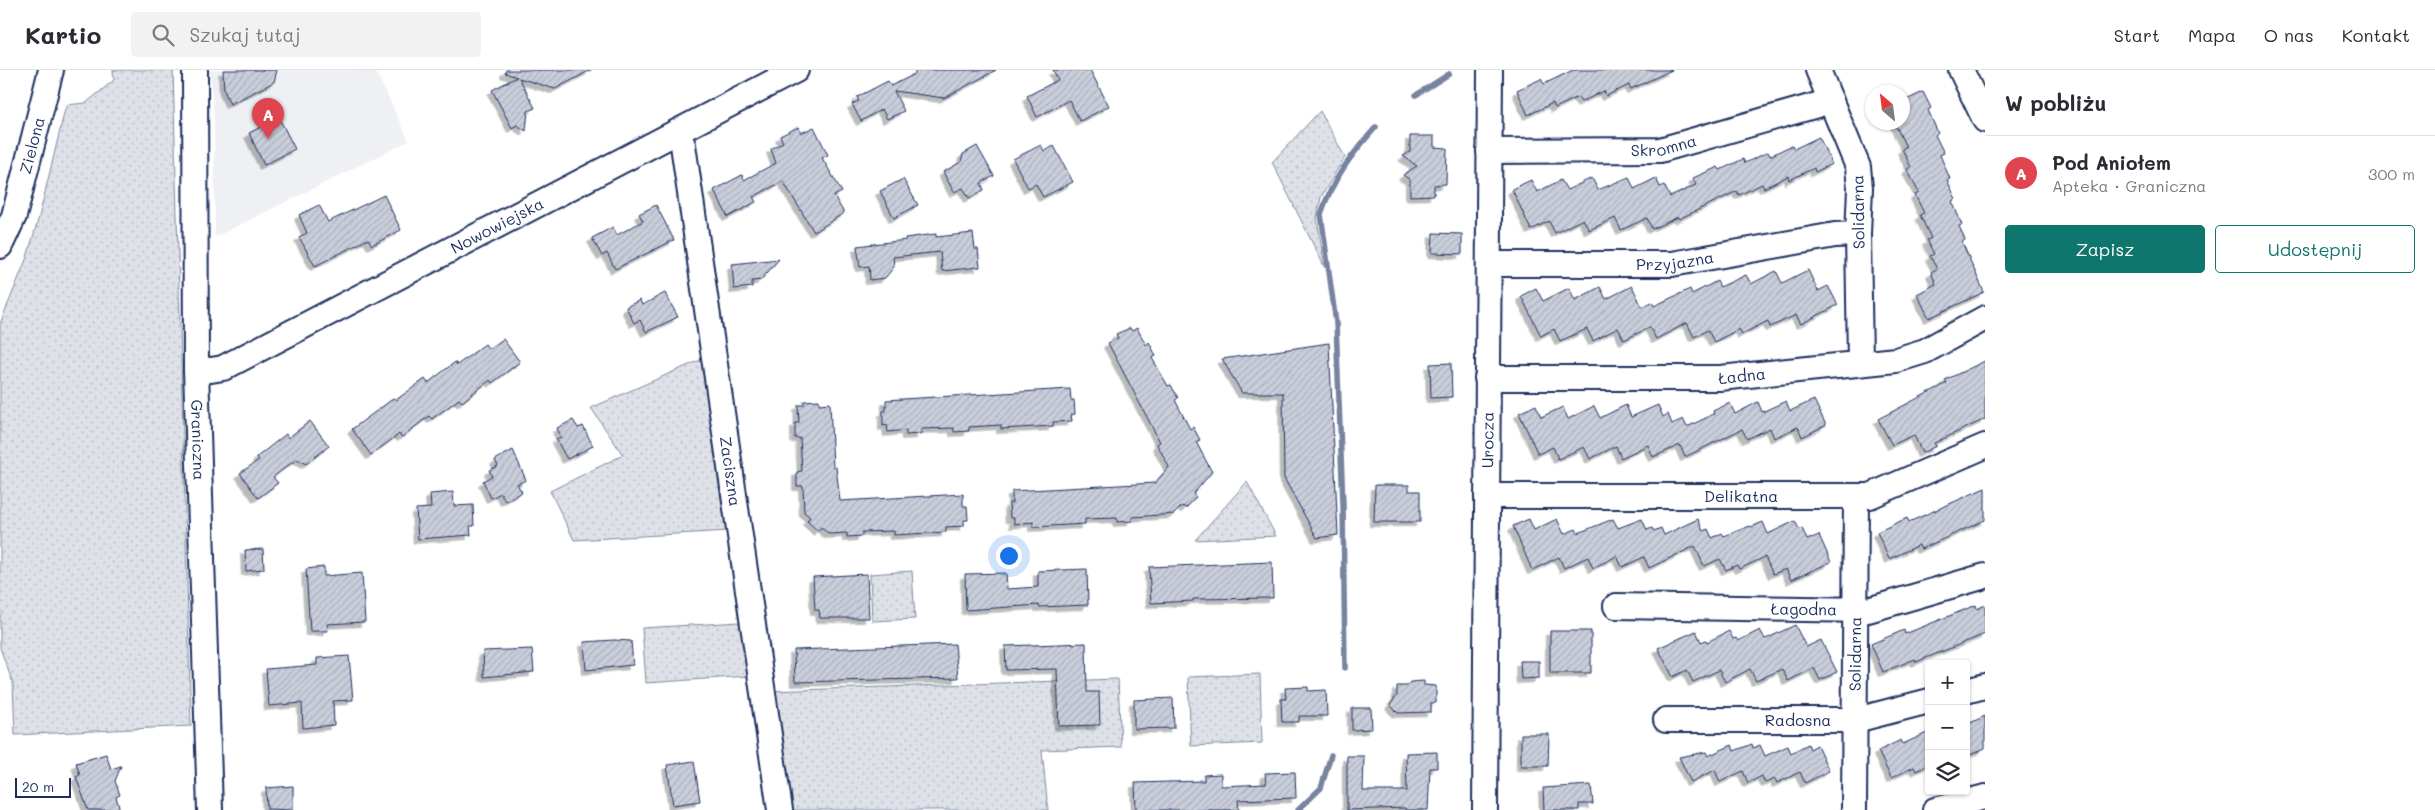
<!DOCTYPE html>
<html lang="pl">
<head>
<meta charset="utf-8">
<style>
  body { margin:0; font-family:Mali,sans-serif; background:#f2f2f3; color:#2b2b33 }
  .controls { position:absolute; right:15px; bottom:15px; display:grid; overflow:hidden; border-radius:5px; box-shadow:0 1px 4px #0004 }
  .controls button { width:45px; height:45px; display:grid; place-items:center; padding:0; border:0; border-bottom:1px solid #e1e1e2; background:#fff; color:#2b2b33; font:25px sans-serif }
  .compass { position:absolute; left:1865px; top:15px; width:45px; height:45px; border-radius:50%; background:#fff; box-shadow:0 1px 4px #0004; rotate:332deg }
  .scale { position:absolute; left:15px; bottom:12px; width:56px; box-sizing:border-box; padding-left:5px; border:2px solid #1b2f5e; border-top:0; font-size:14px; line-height:18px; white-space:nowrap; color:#1b2f5e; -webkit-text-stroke:4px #fff; paint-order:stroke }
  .you { position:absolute; left:1008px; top:485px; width:18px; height:18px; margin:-12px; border:4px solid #fff; border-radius:50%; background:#1a73e8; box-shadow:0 0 0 8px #1a73e833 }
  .badge { display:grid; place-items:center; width:32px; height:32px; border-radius:50%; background:#0f766e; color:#fff; font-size:16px; font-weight:700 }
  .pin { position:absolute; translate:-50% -41px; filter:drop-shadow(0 1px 2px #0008) }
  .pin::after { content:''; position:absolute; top:26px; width:18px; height:15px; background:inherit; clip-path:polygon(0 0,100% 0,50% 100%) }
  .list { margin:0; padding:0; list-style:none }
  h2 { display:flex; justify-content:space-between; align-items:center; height:65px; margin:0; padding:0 20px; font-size:21px }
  h2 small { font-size:16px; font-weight:400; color:#7c7c81 }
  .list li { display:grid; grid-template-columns:32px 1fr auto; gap:15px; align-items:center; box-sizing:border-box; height:75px; padding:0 20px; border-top:1px solid #e1e1e2 }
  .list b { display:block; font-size:19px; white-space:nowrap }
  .list p { margin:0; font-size:16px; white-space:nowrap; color:#7c7c81 }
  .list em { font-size:16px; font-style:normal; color:#7c7c81 }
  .actions { display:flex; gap:10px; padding:15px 20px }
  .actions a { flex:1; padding:11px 0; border:1px solid #0f766e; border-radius:5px; text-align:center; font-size:18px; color:#0f766e }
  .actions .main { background:#0f766e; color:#fff }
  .icon { flex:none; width:28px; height:28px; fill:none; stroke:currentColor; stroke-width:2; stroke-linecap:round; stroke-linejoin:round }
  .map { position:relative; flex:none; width:1985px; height:740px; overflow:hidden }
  header { display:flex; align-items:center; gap:30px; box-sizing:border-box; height:70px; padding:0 25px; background:#fff; border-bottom:1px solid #e1e1e2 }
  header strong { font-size:24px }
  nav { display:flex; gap:28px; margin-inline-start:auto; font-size:18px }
  .search { width:350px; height:45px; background:#f2f2f3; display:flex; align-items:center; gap:12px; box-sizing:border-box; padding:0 18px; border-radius:5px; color:#7c7c81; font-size:19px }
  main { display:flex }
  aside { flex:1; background:#fff }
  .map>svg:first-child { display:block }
</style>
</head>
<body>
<header>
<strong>Kartio</strong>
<div class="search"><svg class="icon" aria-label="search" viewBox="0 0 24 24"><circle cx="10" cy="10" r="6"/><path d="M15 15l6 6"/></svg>Szukaj tutaj</div>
<nav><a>Start</a><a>Mapa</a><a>O nas</a><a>Kontakt</a></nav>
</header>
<main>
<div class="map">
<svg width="1985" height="740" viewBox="0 0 1985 740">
  <defs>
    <pattern id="green-dots" width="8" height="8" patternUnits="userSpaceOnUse" patternTransform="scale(1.25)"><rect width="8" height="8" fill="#dee1e7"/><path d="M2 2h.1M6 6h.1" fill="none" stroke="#bec1c9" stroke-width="1.8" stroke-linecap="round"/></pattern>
    <pattern id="building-hatch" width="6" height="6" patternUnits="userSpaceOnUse" patternTransform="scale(1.25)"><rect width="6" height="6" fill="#caceda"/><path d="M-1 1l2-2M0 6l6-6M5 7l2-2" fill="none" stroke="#adb1be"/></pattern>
    <filter id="shadow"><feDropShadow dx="-4.5" dy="4.5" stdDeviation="0" flood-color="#0004"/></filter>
  </defs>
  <rect width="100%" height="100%" fill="#fff"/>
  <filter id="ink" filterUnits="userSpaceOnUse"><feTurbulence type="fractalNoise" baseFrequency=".02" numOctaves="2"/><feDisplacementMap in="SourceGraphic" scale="10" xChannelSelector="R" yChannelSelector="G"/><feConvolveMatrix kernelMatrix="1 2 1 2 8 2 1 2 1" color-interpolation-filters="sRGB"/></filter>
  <g filter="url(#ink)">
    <!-- built -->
    <path fill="#eff0f4" d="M210 0H375L409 71 215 167 214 47Z"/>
    <!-- green -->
    <path fill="url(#green-dots)" stroke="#7c88a2" d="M113 0H173L191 656 15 665 13 613 0 578V254L27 187 39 147 66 35 86 33 114 10Z
      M1320 41 1345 87 1321 127 1317 148 1325 198 1272 92Z
      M698 291 705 292 728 461 574 470 550 421 623 385 591 338Z
      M1247 412 1276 466 1195 470Z
      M912 501 915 549 872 551 870 504Z
      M740 552 749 606 646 613 642 558Z
      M1260 604 1262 673 1191 676 1188 607Z
      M1118 609 1121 677 1042 680 1048 740H785L769 621Z"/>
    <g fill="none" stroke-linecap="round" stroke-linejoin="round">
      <!-- stream -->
      <path stroke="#77839f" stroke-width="5.5" d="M1416 25 1449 4
        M1345 598 1343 435 1336 253 1321 144C1333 108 1352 84 1376 57
        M1298 740 1321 718 1331 685"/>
    </g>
    <!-- building -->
    <path fill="url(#building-hatch)" stroke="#1b2f5e" filter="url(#shadow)" d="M223 0H277L274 12 230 34 224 20Z
      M506 0H591L555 19 519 8 535 38 528 41 526 61 517 55 512 58 492 20 517 7 505 3Z
      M915 0H996L944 28 894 21 904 41 887 49 882 39 861 51 852 34 859 31 857 27 888 11 891 16 915 4Z
      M1053 0H1090L1109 36 1080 51 1069 30 1037 47 1027 26 1058 10Z
      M1573 0H1672L1631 19 1629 15 1606 26 1604 21 1581 32 1578 27 1555 38 1553 33 1528 45 1517 20 1541 9 1544 14Z
      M1923 22 1931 38 1928 40 1938 63 1935 65 1944 83 1940 85 1950 109 1947 110 1956 129 1952 131 1962 155 1959 156 1965 170 1962 172 1984 222 1929 248 1917 224 1936 214 1931 202 1937 199 1930 186 1934 184 1927 170 1931 168 1920 145 1924 143 1915 125 1919 123 1907 99 1911 97 1902 79 1906 77 1894 52H1902V32Z
      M279 48 295 79 264 95 249 63Z
      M798 57 801 63 814 57 828 85 822 88 842 122 834 126 844 143 814 162 783 111 753 127 756 132 728 147 714 120 742 105 744 110 776 93 771 79 783 72 780 66Z
      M1410 66H1434V77L1447 78 1446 114 1434 115V125L1410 126V110L1403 105 1417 96 1403 86 1410 82Z
      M1819 67 1832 94 1815 102 1814 98 1789 110 1788 106 1764 118 1762 114 1739 125 1737 121 1679 149 1678 147 1652 159 1647 148 1621 160 1615 148 1589 160 1583 149 1555 163 1549 151 1531 160 1512 119 1531 110 1537 122 1561 110 1567 120 1592 108 1598 120 1629 107 1634 119 1656 108 1660 117 1664 115 1670 127 1696 115 1693 108 1718 97 1720 100 1743 89 1745 93 1768 82 1770 86 1792 75 1794 79Z
      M1041 75 1044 81 1054 76 1073 112 1043 127 1036 114 1028 118 1013 89Z
      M977 76 994 106 981 113 984 120 969 128 963 118 954 122 943 102 961 92 963 84Z
      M903 109 918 135 894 148 880 121Z
      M384 125 401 160 372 175 368 169 315 196 299 167 307 163 299 145 319 135 328 152Z
      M656 135 674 170 615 199 607 183 602 186 592 168 613 157 617 165 643 151 639 144Z
      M973 163 975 179H978L980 197 942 201 940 182 893 187 894 197 885 208 870 210 869 196 860 197 857 176 906 170 905 168 936 164V167Z
      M1433 163 1462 164V184L1432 183Z
      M779 189 761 210 752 211V217L734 219 732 194Z
      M1808 200 1818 221 1828 216 1838 235 1801 254 1796 245 1770 257 1768 251 1742 264 1739 259 1714 272 1708 260 1694 267 1687 253 1656 269 1650 257 1624 270 1618 258 1593 271 1587 259 1560 271 1554 259 1541 266 1521 226 1536 218 1543 231 1569 218 1575 230 1600 217 1606 229 1632 216 1642 237 1652 232 1654 236 1690 219 1692 224 1717 211 1720 217 1746 205 1751 214 1776 201 1782 213Z
      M665 223 678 247 646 262 640 250 634 253 626 237 640 230 642 235Z
      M1130 258 1132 261 1137 258 1146 275 1149 272 1156 286 1152 288 1168 316 1171 315 1178 328 1175 330 1190 359 1193 357 1200 370 1196 372 1212 402 1193 424 1196 427 1186 438 1182 436 1174 444 1132 447V451L1117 452V448L1085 449V454L1033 457V452L1014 454V448H1010L1009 433H1012V421L1155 413 1169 397 1157 374 1160 372 1108 273 1118 268 1116 264Z
      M503 269 520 292 492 313 490 310 462 332 459 329 432 349 429 346 402 367 399 364 371 385 352 359 394 328 396 330 425 309 428 313 455 292 457 295 485 274 489 279Z
      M1329 273 1338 465 1317 468 1284 408 1283 323H1242L1222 289Z
      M1985 291V349L1934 373 1936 376 1922 383 1914 365 1892 375 1878 349 1947 313 1945 310Z
      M1451 293 1452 327 1431 328 1430 294Z
      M1070 319 1071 330H1074L1075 344 1071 345 1072 351 1053 352V356L1001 359V355L969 357V361L954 362V358L921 359V364L906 365V360L888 362 887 355 883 356V341H886V330Z
      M819 330V334L830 333 833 397H836L840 431 963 424V436H967L968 450H964V456L946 457V462L894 465V461L862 462V466L847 467V463L829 464 821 457 818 461 807 451 810 447 804 442 803 416H797V402L802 401 800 368H795V353H799L798 335H804V331Z
      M1814 330 1826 355 1802 367 1798 357 1774 368 1770 358 1747 369 1742 359 1685 387 1680 375 1653 387 1648 375 1621 388 1616 376 1590 389 1584 377 1558 389 1553 377 1538 384 1519 343 1536 335 1541 347 1563 337 1568 349 1594 336 1600 348 1626 335 1631 347 1658 335 1663 347 1668 344 1672 354 1683 349 1687 357 1714 344 1713 341 1730 333 1735 344 1758 332 1762 342 1786 331 1790 341Z
      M573 350 578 358 583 356 593 376 567 389 556 369 561 367 557 358Z
      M310 351 329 376 306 394 297 389 286 397 273 407 278 413 258 428 240 403 259 390 257 387 286 364 288 368Z
      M513 380 526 410 517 414 522 422 505 431 501 423 491 428 483 411 492 406 489 400 498 396 495 390Z
      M1375 415H1409V421H1420V452H1374Z
      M1985 418V450L1921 479 1919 475 1889 489 1877 462 1907 448 1909 452Z
      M453 422 454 436 473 435 474 456H470L471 465 418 469 416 439 431 438 430 424Z
      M1529 449 1534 460 1557 449 1564 464 1576 459 1578 463 1613 449 1618 458 1642 449 1647 460 1652 458 1654 461 1661 458 1664 465 1698 449 1703 461 1708 459 1712 468 1722 463 1724 466 1750 456 1751 457 1763 452 1768 464 1795 451 1799 459 1802 458 1807 470 1819 465 1831 492 1791 510 1786 499 1773 504 1765 487 1739 499 1737 495 1726 500 1720 489 1704 496 1695 476 1649 498 1644 487 1622 497 1617 486 1593 498 1588 487 1564 498 1559 487 1532 500 1513 456Z
      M263 479 264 499 246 501 245 480Z
      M1272 492 1273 528 1193 529V531L1151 533 1149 497Z
      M324 497V506L362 503 365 552 327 554 328 561H310L306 499Z
      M1087 499 1088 535 1039 537V535L966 540 965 504 1006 503 1007 519 1038 517V501Z
      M867 504 869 548H820L819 540H815L813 507Z
      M1976 535 1977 539 1985 535V564L1916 592 1915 589 1883 602 1871 574 1904 560 1905 564Z
      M1795 555 1806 577 1821 570 1837 602 1820 610 1814 598 1788 611 1782 599 1756 611 1750 599 1725 612 1719 600 1693 612 1687 600 1673 607 1658 578 1696 561 1701 572 1706 570 1707 572 1729 561 1733 569 1736 568 1738 571 1760 560 1765 569 1768 568Z
      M1550 561H1591V603H1550Z
      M614 570 631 571 633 595 586 600 584 572Z
      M1086 573 1087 622H1099L1100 655 1059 656 1057 599 1006 600 1005 576Z
      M955 574 958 608 795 612 794 580Z
      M532 579 534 602 484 607 483 581Z
      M349 586 353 630 333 631 334 655 303 658 302 633 269 636 266 599 317 595V588Z
      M1520 591H1539V608L1521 609Z
      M1424 611V615L1436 616V633H1431V642L1398 643 1390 635 1397 625V616H1407L1410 612Z
      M1308 617V621L1326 620 1327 646H1299V652H1282L1281 629H1286L1285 618Z
      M1173 628 1174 658 1134 659V630Z
      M1352 638H1371L1372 659 1352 660Z
      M1985 646V678L1966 687V655Z
      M1929 662V695L1916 701 1914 697 1891 708 1878 681 1901 670 1903 674Z
      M1521 664H1549L1548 696H1521Z
      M1752 674 1753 678 1760 675 1765 686 1788 676 1791 683 1808 674 1810 679 1817 675 1829 701 1805 713 1800 702 1777 713 1775 709 1765 713 1762 706 1748 713 1743 701 1720 712 1715 700 1691 712 1679 687 1706 682 1708 686 1732 675 1734 681Z
      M1437 682V698H1430L1428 740H1405V738L1347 740V686H1364L1363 721H1407L1406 683Z
      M106 684 111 699 121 696 115 711 120 725 116 727 120 740H88L76 707 80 705 76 693Z
      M694 691 700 731 673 735 667 695Z
      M1295 702 1296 728 1238 730 1239 740H1136L1135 713 1204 711V705L1221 704V716L1266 714 1265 703Z
      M1591 715 1593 734H1579V740H1544L1543 718Z
      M293 716V740L267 739 266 718Z"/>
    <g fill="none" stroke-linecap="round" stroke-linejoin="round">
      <defs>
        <g id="minor">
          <path id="s1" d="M195 0 196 299 210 740"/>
          <path d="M1818 0 1858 97 1860 118 1858 164 1860 292"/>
          <path d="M1961 0 1985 50"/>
          <path id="s2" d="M677 62 683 75 780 740"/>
          <path id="s3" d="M1489 81 1660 80 1831 31"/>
          <path id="s4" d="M0 176 14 146 51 0"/>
          <path id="s5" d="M1489 194H1672L1835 165 1858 164"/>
          <path id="s6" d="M196 299 211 300 223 298 796 0"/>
          <path id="s7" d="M1487 308H1720L1896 290 1925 281 1985 248"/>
          <path id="s8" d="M1487 426H1870L1985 376"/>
          <path id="s9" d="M1616 536 1868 540 1985 506"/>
          <path d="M1966 621 1985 616"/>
          <path id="s10" d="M1666 650H1856L1929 631"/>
          <path id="s11" d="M1485 740 1490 0"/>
          <path id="s12" d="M1854 740 1856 427"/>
          <path d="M1935 740 1985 727"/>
        </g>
      </defs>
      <!-- minor casing -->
      <use href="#minor" stroke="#1b2f5e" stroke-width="28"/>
      <!-- minor -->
      <use href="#minor" stroke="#fff" stroke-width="24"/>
    </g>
  </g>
  <g text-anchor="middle" stroke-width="4" stroke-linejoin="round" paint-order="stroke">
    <!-- street labels -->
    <g font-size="16" fill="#1b2f5e" stroke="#fff">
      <text dy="6" stroke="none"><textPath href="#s4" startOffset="106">Zielona</textPath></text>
      <text dy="6" stroke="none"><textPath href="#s3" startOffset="175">Skromna</textPath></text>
      <text transform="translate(1858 142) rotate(-91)" y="6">Solidarna</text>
      <text dy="6" stroke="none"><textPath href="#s6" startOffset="336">Nowowiejska</textPath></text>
      <text dy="6" stroke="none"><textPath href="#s5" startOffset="186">Przyjazna</textPath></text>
      <text dy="6" stroke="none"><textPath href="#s7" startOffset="255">Ładna</textPath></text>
      <text dy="6" stroke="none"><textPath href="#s1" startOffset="370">Graniczna</textPath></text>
      <text dy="6" stroke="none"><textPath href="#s11" startOffset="370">Urocza</textPath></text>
      <text dy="6" stroke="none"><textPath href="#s2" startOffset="344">Zaciszna</textPath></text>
      <text dy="6" stroke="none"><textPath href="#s8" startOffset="254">Delikatna</textPath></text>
      <text dy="6" stroke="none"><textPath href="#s9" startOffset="188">Łagodna</textPath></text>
      <text dy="6" stroke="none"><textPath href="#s12" startOffset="156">Solidarna</textPath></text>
      <text dy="6" stroke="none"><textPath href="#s10" startOffset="132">Radosna</textPath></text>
    </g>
  </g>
</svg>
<div class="controls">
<button>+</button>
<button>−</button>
<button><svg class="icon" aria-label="layers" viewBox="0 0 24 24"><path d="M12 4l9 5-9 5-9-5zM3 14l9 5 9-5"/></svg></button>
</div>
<svg class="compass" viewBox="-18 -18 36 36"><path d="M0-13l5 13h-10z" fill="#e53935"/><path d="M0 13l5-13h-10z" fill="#7c7c81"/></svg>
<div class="scale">20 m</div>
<div class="you"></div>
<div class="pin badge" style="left:268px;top:69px;background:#e0444e">A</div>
</div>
<aside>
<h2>W pobliżu<small></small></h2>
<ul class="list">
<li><span class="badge" style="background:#e0444e">A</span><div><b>Pod Aniołem</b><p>Apteka · Graniczna</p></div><em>300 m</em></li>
</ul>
<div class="actions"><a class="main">Zapisz</a><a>Udostępnij</a></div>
</aside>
</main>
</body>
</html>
